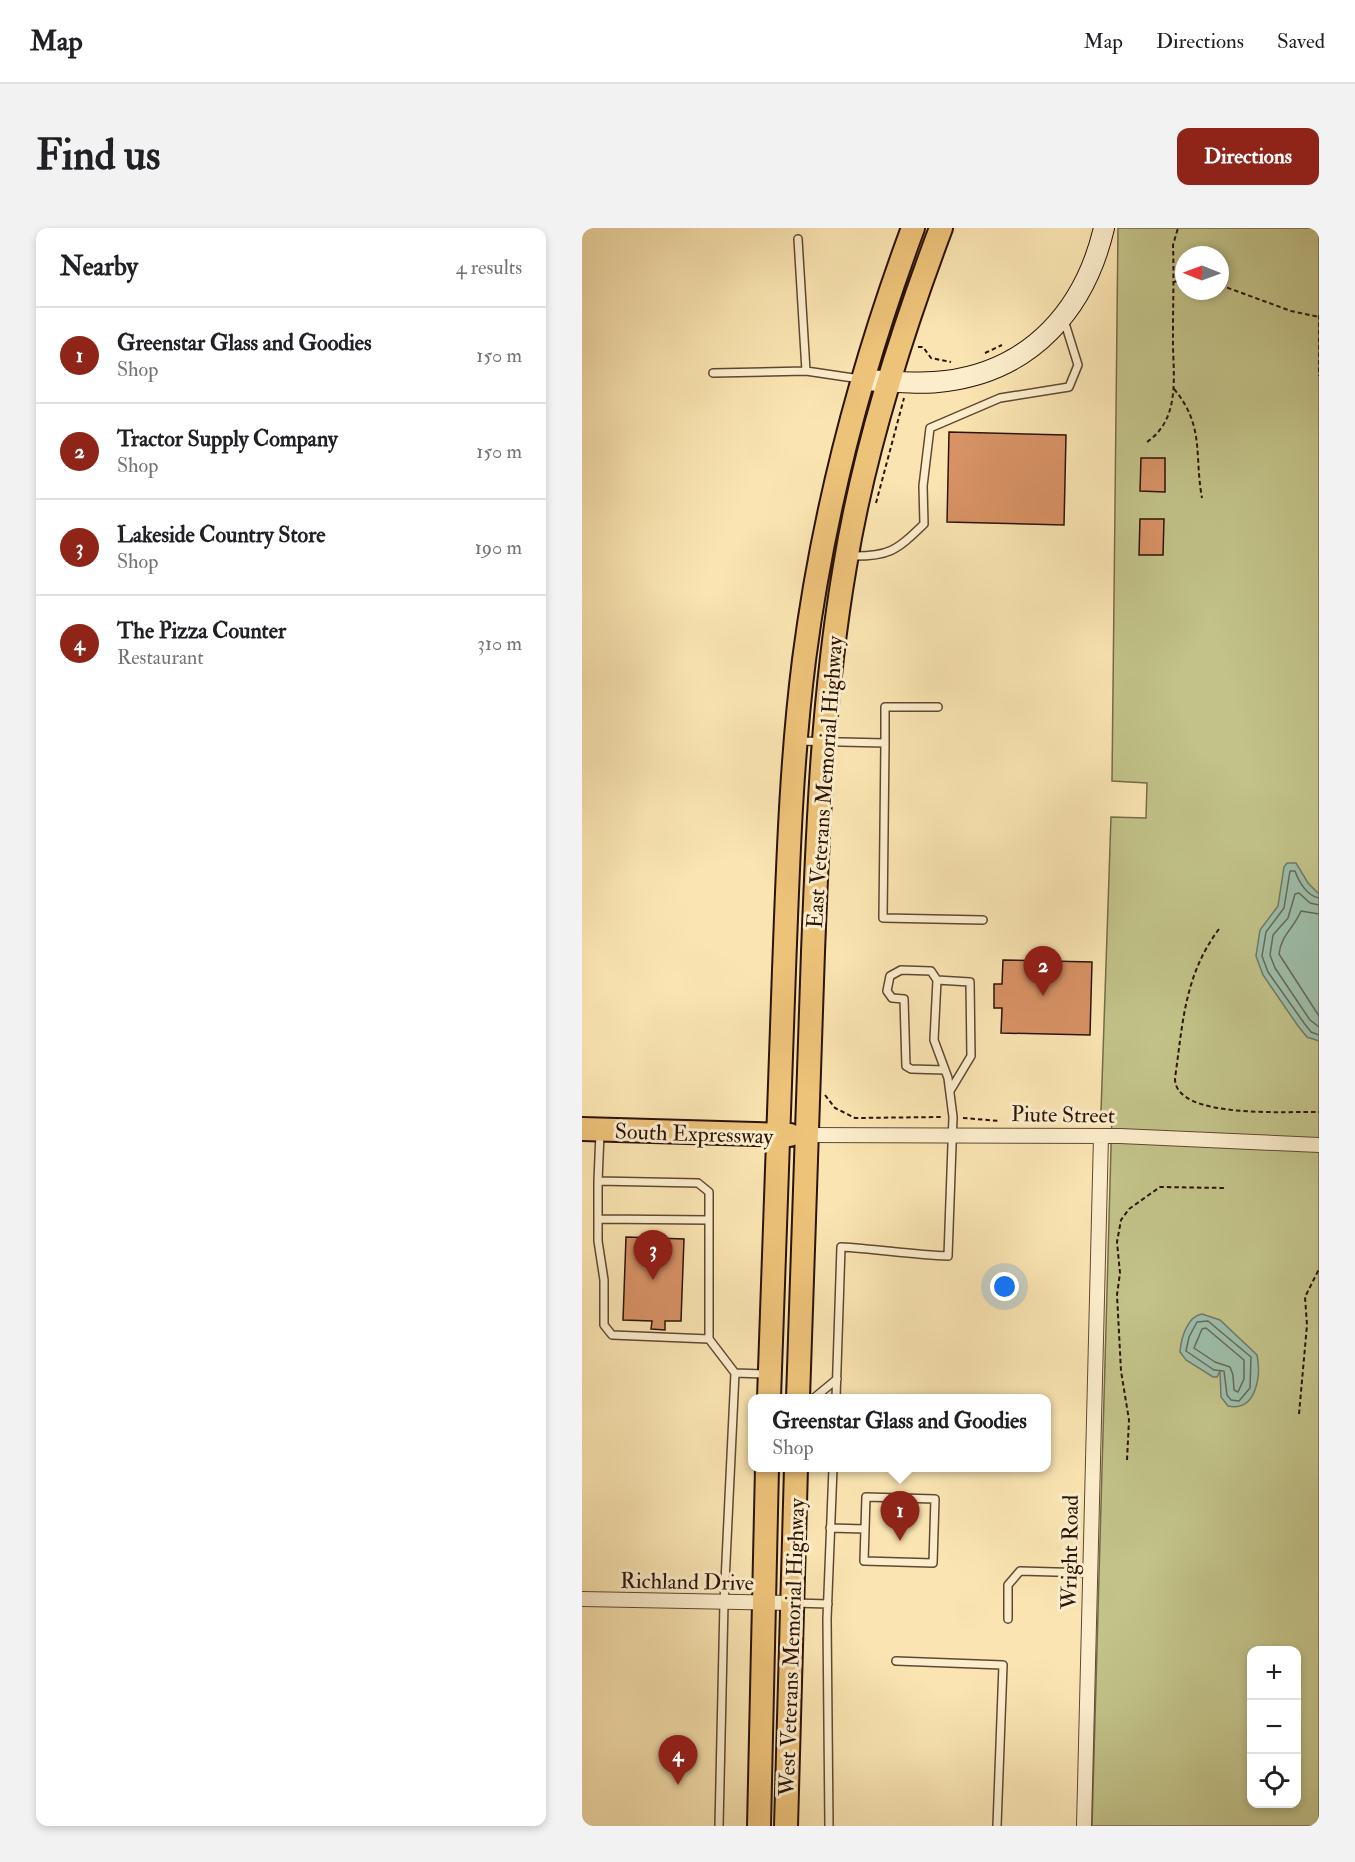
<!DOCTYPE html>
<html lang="en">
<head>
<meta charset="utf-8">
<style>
  body { margin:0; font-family:"IM FELL Double Pica",serif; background:#f2f2f2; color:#202124 }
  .controls { position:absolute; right:18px; bottom:18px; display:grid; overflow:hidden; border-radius:12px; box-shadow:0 3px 9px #0003 }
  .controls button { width:54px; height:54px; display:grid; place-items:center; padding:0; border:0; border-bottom:2px solid #e0e0e0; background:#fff; color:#202124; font:30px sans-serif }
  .compass { position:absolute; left:593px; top:18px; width:54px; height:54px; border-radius:50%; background:#fff; box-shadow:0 3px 9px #0003; rotate:271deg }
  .you { position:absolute; left:423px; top:1059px; width:21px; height:21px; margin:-15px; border:4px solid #fff; border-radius:50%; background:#1a73e8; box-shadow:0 0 0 9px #1a73e833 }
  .badge { display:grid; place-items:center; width:39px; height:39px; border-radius:50%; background:#8f2418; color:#fff; font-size:20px; font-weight:700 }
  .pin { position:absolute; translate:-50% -50px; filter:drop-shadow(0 2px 3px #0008) }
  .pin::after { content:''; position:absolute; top:32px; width:21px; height:18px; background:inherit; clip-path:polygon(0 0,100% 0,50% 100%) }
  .popup { position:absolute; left:166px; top:1166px; width:303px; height:78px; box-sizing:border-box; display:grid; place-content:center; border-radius:12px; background:#fff; filter:drop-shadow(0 2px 4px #0005); font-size:20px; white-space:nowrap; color:#757577 }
  .popup b { font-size:22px; color:#202124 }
  .popup::after { content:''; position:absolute; left:50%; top:100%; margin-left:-12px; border:12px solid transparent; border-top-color:#fff }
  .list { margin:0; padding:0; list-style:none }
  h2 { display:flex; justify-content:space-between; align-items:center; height:78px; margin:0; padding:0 24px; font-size:26px }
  h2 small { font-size:20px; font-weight:400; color:#757577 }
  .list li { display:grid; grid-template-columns:39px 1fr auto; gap:18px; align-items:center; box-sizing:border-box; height:96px; padding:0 24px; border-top:2px solid #e0e0e0 }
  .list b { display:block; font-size:22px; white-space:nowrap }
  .list p { margin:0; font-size:20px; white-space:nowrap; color:#757577 }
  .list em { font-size:20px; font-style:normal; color:#757577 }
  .icon { flex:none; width:33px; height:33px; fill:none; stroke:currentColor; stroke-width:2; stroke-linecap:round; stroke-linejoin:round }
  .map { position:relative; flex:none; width:737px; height:1598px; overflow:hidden; border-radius:12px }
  header { display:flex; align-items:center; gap:36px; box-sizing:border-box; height:84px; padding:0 30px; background:#fff; border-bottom:2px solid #e0e0e0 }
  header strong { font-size:28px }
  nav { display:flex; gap:33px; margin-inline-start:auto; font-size:21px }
  .intro { display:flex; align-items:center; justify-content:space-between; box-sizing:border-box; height:144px; padding:0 36px }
  h1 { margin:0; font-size:42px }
  .button { padding:15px 27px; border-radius:12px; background:#8f2418; color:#fff; font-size:21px; font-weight:700 }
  main { display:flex; gap:36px; padding:0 36px }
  aside { flex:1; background:#fff; border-radius:12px; box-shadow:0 3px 9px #0003 }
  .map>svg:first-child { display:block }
</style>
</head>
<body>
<header>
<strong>Map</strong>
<nav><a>Map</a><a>Directions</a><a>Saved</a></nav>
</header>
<div class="intro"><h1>Find us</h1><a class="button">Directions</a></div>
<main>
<aside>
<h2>Nearby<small>4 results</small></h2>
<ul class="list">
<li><span class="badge">1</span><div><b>Greenstar Glass and Goodies</b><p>Shop</p></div><em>150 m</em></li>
<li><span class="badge">2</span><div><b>Tractor Supply Company</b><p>Shop</p></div><em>150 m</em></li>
<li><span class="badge">3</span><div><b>Lakeside Country Store</b><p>Shop</p></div><em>190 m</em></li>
<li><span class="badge">4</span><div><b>The Pizza Counter</b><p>Restaurant</p></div><em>310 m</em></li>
</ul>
</aside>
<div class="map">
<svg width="737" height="1598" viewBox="0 0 737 1598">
  <rect width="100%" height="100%" fill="#fae5b2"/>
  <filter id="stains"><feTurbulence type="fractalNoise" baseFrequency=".00333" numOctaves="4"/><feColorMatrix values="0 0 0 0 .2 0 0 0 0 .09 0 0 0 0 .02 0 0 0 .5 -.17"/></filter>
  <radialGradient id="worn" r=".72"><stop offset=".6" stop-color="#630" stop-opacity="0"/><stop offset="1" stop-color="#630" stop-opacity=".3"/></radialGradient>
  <!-- green -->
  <path fill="#c2c389" stroke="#766b48" stroke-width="1.5" fill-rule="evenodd" d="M536 0H737V1598H510L530 885 519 884 529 589 564 590 565 555 530 553ZM602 27H638V63H602ZM670 1422H714V1576H670Z"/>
  <!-- water -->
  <path fill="#9ebfab" stroke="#707a69" stroke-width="1.5" d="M705 635H714L726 655 737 666V813L725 809 716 798 681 747 674 728 678 702 696 678 702 639Z
    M620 1086 638 1092 675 1127C679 1147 675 1184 646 1178L639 1169 638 1143 635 1149H631L604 1132 598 1124C599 1111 605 1088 620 1086Z"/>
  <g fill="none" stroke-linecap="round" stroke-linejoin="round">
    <!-- shore -->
    <path stroke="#646959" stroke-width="1.5" d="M737 670C725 668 717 654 713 643H708L702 680 684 704 680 728 686 744 722 795 729 804 737 807
      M737 677 728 675 717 665 713 666 706 690 691 707 688 727 693 740 728 792 737 799
      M737 686 719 683C712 700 699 707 697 726L737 788
      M626 1093 669 1129 668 1160 657 1173 649 1172 645 1167 642 1143 632 1142 604 1123 607 1109 615 1094Z
      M624 1100 662 1132V1151L656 1164 652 1162 651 1147 648 1139 633 1134 612 1120 620 1101Z"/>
  </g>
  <!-- building -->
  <path fill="#d89265" stroke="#2b1307" stroke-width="1.5" d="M367 204 484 207 482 297 365 294Z
    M559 230H583V264L558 263Z
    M558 291H582L581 327H557Z
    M421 732 510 734 508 807 419 805 420 780H412V756H420Z
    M44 1009 102 1011 99 1093H83V1102L69 1101 70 1093 41 1092Z"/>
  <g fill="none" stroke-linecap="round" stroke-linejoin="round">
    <defs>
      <path id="lane" d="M216 11 224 143
        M131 145 224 143 278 151
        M267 328C307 329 314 323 342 296L341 258 348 200 418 170 487 159 496 137 482 92
        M216 513 303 515 301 690 401 692
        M303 515V479H356
        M355 752 349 743 319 742 308 748 305 763 310 770 322 771 324 838 329 841 363 842
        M16 953 18 905
        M16 991 127 992
        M127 1111 30 1107 22 1097V1052L16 1013V953L116 955 127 964V1111L153 1145
        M232 1170 255 1151
        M254 1170 259 1019C296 1021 330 1027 366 1028L371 889 366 850 352 812 355 752 388 754 389 828 368 863
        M284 1269 353 1271 351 1335 282 1333Z
        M248 1300 283 1301
        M213 1375 246 1376
        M426 1391V1357L438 1343 508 1345
        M314 1433 421 1437 415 1598
        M137 1598 142 1375 153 1145 186 1146
        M247 1598 245 1391 251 1240"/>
      <path id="street" d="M224 907 538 908 737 917
        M0 1371 210 1375
        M502 1598 519 908"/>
      <path id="secondary" d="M281 152C308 153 337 157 364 153 450 142 503 81 522 0"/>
      <path id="primary" d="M0 901 208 907
        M187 1170C192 1028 197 885 202 742 206 638 209 535 222 432 241 284 279 140 331 0
        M216 1170C221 1022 226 873 231 724 236 594 241 466 263 338 282 222 318 109 359 0
        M177 1598 185 1240
        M204 1598 214 1240"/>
    </defs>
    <!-- lane casing -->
    <use href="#lane" stroke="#5f4832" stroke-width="10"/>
    <!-- street casing -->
    <use href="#street" stroke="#5f4832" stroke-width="16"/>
    <!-- secondary casing -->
    <use href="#secondary" stroke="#2b1307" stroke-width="22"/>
    <!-- primary casing -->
    <use href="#primary" stroke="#2b1307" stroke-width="26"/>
    <!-- path -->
    <path stroke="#2b1307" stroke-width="2" stroke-dasharray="4.5 3" stroke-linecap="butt" d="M592 54 602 51
      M638 57 709 83 737 89
      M737 87V148
      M336 119H341L349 130 369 134
      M403 125 420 117
      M592 161C623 198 612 227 620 270
      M565 214C601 189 590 143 591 106 591 76 592 47 591 17L596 0
      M294 275 322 170
      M637 701C602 748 601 795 593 850 592 892 707 883 737 884
      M243 867 253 880 273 890 361 889
      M381 890 418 893
      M717 1186 725 1097 723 1069 737 1041
      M545 1232 547 1192 539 1143 535 1067 538 1045 535 1014 539 992 547 981 578 959 643 960"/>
    <!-- lane -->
    <use href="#lane" stroke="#fceecd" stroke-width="7"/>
    <!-- street -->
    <use href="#street" stroke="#fceecd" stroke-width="14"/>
    <!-- secondary -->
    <use href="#secondary" stroke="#fceecd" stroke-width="20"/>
    <!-- primary -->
    <use href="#primary" stroke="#edc279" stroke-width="22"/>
  </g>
  <g text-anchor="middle" stroke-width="6" stroke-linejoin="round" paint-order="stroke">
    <!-- street labels -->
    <g font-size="22" fill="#2b1307" stroke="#fceecd">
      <text transform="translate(242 554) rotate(-86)" y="8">East Veterans Memorial Highway</text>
      <text transform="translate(481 886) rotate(1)" y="8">Piute Street</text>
      <text transform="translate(112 905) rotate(2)" y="8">South Expressway</text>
      <text transform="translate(487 1324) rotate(-89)" y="8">Wright Road</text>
      <text transform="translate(105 1353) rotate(1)" y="8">Richland Drive</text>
      <text transform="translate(209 1419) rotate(-88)" y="8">West Veterans Memorial Highway</text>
    </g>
  </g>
  <rect width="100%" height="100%" filter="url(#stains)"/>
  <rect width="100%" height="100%" fill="url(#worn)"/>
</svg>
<div class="controls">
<button>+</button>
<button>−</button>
<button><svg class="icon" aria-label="locate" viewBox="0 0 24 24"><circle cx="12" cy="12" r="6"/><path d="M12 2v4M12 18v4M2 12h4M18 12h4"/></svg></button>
</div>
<svg class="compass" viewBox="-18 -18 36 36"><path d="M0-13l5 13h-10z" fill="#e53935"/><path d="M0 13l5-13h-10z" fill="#757577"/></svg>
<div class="you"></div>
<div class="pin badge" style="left:318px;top:1313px">1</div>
<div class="popup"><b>Greenstar Glass and Goodies</b>Shop</div>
<div class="pin badge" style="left:461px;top:768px">2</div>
<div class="pin badge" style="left:71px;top:1052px">3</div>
<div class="pin badge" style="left:96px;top:1557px">4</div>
</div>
</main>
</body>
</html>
